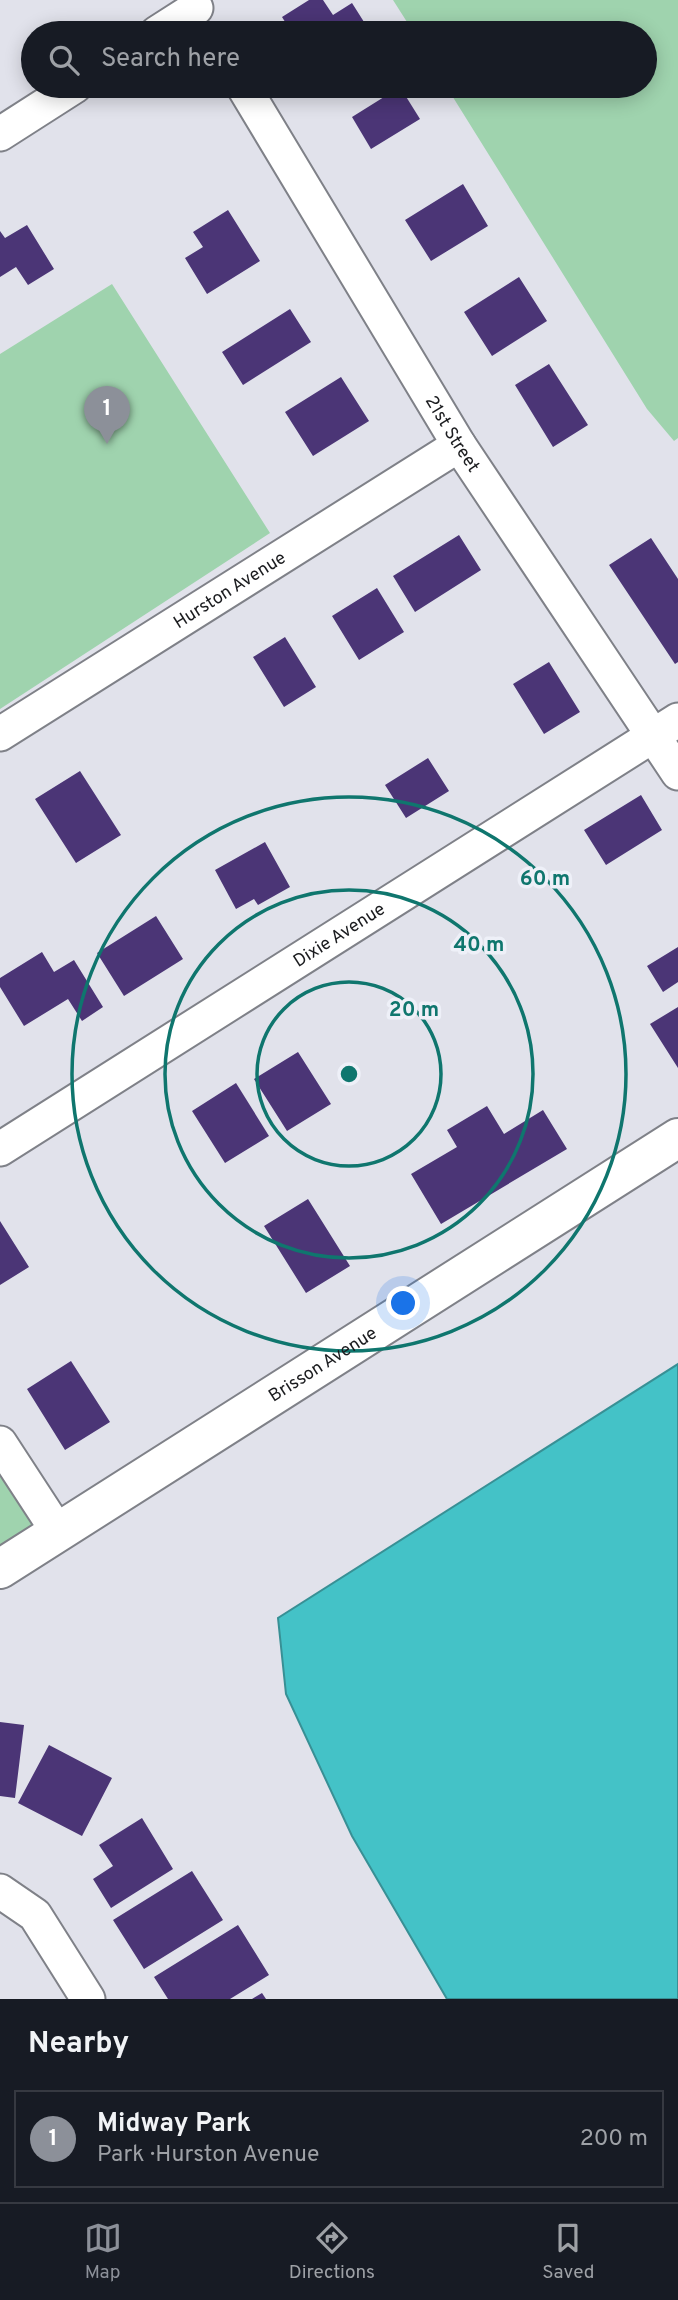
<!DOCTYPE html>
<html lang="en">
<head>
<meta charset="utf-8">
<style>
  body { margin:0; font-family:Overpass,sans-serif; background:#20242c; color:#f1f3f6 }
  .you { position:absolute; left:404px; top:1304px; width:24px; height:24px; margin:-18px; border:5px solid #fff; border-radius:50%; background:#1a73e8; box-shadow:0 0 0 10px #1a73e833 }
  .badge { display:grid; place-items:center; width:46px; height:46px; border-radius:50%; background:#8c9099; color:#fff; font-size:23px; font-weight:700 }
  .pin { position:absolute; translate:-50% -58px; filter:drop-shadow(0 2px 4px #0008) }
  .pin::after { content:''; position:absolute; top:37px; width:24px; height:21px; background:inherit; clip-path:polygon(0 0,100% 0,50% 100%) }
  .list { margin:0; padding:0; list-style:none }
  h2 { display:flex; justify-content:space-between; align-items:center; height:91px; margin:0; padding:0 28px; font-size:30px }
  h2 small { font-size:23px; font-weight:400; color:#9ea1a6 }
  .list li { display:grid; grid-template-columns:46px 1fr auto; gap:21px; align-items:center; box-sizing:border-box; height:98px; margin:0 14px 14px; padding:0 14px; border:2px solid #363941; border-radius:0px }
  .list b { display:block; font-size:26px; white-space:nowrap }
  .list p { margin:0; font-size:23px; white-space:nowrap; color:#9ea1a6 }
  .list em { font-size:23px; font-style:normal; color:#9ea1a6 }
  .icon { flex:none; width:38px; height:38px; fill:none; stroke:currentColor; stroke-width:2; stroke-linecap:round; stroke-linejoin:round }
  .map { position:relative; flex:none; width:678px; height:1999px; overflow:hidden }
  .search { position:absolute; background:#171b24; box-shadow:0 4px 18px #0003; left:21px; right:21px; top:21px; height:77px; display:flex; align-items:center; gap:18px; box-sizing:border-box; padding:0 24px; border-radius:38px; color:#9ea1a6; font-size:26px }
  .sheet { height:203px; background:#171b24 }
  nav { display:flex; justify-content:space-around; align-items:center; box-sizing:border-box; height:98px; border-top:2px solid #363941; background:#171b24; font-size:19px; color:#9ea1a6 }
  nav a { display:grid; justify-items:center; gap:4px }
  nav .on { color:#8c9099 }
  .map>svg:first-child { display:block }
</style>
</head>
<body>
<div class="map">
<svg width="678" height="1999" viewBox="0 0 678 1999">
  <rect width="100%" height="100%" fill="#e1e2eb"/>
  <!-- green -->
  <path fill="#9fd3ae" d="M393 0H678V438L674 441 647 409 446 86H645V33H414Z
    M112 284 270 533 0 709V354Z
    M0 1476 34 1528 0 1550Z"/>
  <!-- water -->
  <path fill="#44c2c7" stroke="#389095" stroke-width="2" d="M678 1364V1999H447L352 1836 286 1694 278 1618Z"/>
  <!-- building -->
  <path fill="#4b3576" d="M309 0H323L333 15 352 3 371 33H292L282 17Z
    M325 86H347L331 96Z
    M400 87 420 119 371 149 352 117Z
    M463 184 488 226 431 261 405 220Z
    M228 210 260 261 207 294 185 258 203 247 193 232Z
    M27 225 54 269 28 285 16 267 0 277V231L5 238Z
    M519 277 547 321 492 356 464 312Z
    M290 309 311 342 243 385 222 352Z
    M549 364 588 425 553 447 515 385Z
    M341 377 369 421 313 456 285 412Z
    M459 535 481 570 415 612 393 576Z
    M651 538 678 579V662L675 664 609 565Z
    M377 588 404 632 359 660 332 616Z
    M285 637 316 687 284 707 253 657Z
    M549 662 580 712 544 734 513 684Z
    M428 758 449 791 406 818 385 785Z
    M80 771 121 835 76 863 35 799Z
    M641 795 662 830 606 865 584 830Z
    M265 842 290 887 258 905 254 899 236 909 215 870Z
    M156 916 183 959 124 996 97 953Z
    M678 947V982L663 992 647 966Z
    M42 952 54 972 74 960 103 1007 82 1021 68 999 24 1026 0 987V978Z
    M678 1007V1068L650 1024Z
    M298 1052 331 1104 287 1131 254 1079Z
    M236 1083 269 1136 225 1163 192 1111Z
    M487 1106 504 1134 543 1110 567 1149 441 1224 411 1174 457 1147 447 1130Z
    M308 1199 350 1266 306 1293 264 1226Z
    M0 1221 29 1267 0 1285Z
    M71 1361 110 1422 65 1450 27 1389Z
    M0 1722 24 1725 15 1798 0 1796Z
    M49 1745 112 1778 82 1836 18 1803Z
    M142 1818 173 1869 111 1908 93 1879 113 1866 99 1845Z
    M192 1871 223 1920 144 1969 113 1920Z
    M238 1925 269 1975 230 1999H168L154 1977Z
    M262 1993 266 1999H252Z"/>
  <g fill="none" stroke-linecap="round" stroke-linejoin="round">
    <defs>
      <g id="street">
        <path d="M157 33 196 8"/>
        <path id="s1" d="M243 86 459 445 678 773"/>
        <path d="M0 134 75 86"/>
        <path id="s2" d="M0 734 459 445"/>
        <path id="s3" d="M0 1149 678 720"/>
        <path d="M0 1443 58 1532"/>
        <path d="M0 1891 35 1915 88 1999"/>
      </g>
      <g id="secondary">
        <path id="s4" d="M0 1569 678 1138"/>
      </g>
    </defs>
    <!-- street casing -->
    <use href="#street" stroke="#7f8188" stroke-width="37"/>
    <!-- secondary casing -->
    <use href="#secondary" stroke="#7f8188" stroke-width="42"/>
    <!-- street -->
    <use href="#street" stroke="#fff" stroke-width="33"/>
    <!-- secondary -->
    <use href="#secondary" stroke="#fff" stroke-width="38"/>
  </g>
  <!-- distance rings -->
  <g fill="none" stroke="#0f766e" stroke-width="3.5">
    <circle cx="349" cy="1074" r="92"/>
    <circle cx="349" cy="1074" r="184"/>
    <circle cx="349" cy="1074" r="277"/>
  </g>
  <g text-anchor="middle" stroke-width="7" stroke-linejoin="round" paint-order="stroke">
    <!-- street labels -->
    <g font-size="18" fill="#1b1c1f" stroke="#eef0f8">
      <text dy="6" stroke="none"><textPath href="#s1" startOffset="406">21st Street</textPath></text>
      <text dy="6" stroke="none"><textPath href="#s2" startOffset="271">Hurston Avenue</textPath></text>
      <text dy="6" stroke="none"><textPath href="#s3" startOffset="401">Dixie Avenue</textPath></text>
      <text dy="6" stroke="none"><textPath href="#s4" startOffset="382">Brisson Avenue</textPath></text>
    </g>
  </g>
  <circle cx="349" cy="1074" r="10" fill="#0f766e" stroke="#eef0f8" stroke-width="3.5"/>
  <g font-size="21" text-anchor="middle" font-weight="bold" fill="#0f766e" stroke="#eef0f8" stroke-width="7" stroke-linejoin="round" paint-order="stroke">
    <text x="545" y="885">60 m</text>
    <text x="479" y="951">40 m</text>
    <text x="414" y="1016">20 m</text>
  </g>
</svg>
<div class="you"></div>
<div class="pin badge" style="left:107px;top:444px">1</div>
<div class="search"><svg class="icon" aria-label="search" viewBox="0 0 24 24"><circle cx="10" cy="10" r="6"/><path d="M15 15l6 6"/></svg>Search here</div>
</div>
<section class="sheet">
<h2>Nearby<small></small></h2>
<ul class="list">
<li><span class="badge">1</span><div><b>Midway Park</b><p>Park · Hurston Avenue</p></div><em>200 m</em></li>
</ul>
</section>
<nav>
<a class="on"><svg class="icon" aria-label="map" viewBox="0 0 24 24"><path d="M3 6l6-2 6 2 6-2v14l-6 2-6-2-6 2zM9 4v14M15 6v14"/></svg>Map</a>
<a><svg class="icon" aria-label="directions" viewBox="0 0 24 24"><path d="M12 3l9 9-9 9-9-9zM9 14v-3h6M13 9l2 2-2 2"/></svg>Directions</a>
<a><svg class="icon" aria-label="saved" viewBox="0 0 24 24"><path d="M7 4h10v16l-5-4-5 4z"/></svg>Saved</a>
</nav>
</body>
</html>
